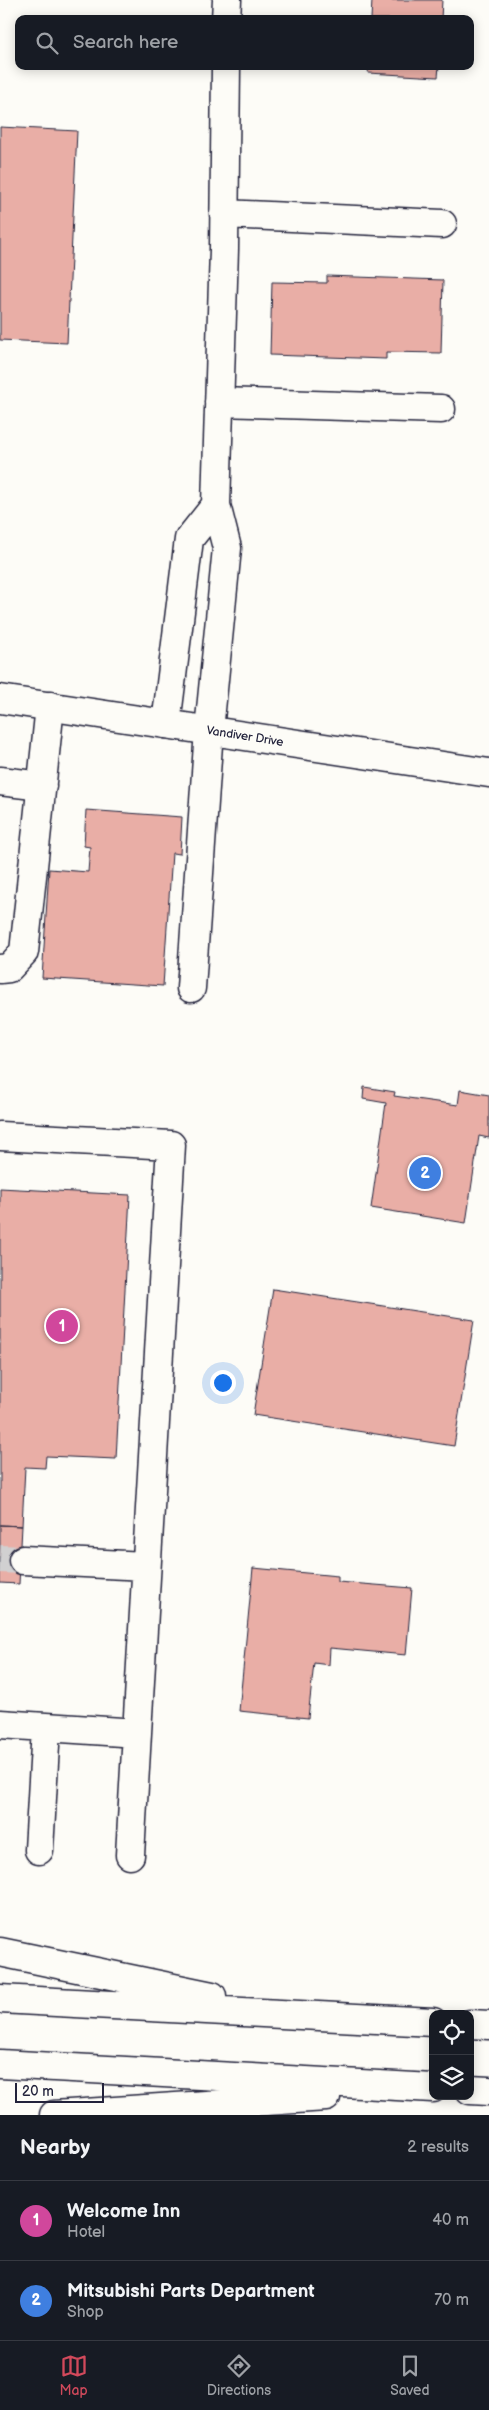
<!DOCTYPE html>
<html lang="en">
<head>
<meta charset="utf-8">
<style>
  body { margin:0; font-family:"Balsamiq Sans",sans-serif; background:#242831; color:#f1f3f6 }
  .controls { position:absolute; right:15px; bottom:15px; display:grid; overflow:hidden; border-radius:10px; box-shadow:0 2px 12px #0003 }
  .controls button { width:45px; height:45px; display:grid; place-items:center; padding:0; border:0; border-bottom:1px solid #363941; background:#171b24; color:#f1f3f6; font:25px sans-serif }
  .scale { position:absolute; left:15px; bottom:12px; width:89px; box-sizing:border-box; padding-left:5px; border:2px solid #22223b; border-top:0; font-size:14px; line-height:18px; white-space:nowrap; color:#22223b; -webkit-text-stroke:4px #fdfcf7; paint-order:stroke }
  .you { position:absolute; left:222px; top:1382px; width:18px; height:18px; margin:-12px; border:4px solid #fff; border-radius:50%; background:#1a73e8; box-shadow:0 0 0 8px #1a73e833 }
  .badge { display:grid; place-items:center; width:32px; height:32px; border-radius:50%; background:#d1495b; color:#fff; font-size:16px; font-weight:700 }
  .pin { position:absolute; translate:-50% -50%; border:2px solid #fff; box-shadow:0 1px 5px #0006 }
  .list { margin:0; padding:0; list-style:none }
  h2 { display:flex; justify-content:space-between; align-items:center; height:65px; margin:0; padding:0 20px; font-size:21px }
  h2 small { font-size:16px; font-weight:400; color:#9ea1a6 }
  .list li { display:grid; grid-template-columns:32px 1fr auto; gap:15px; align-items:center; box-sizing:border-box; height:80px; padding:0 20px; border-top:1px solid #363941 }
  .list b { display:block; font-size:19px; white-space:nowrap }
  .list p { margin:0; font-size:16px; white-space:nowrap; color:#9ea1a6 }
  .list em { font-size:16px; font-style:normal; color:#9ea1a6 }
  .icon { flex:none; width:28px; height:28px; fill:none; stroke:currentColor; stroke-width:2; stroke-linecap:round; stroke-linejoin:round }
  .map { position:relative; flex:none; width:489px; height:2115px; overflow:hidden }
  .search { position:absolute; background:#171b24; box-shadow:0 2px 12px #0003; left:15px; right:15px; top:15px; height:55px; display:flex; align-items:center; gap:12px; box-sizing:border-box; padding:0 18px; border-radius:10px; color:#9ea1a6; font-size:19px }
  .sheet { height:225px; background:#171b24 }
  nav { display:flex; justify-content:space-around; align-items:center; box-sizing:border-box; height:70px; border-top:1px solid #363941; background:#171b24; font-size:14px; color:#9ea1a6 }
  nav a { display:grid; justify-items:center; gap:2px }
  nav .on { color:#d1495b }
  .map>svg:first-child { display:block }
</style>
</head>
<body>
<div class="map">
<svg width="489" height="2115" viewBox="0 0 489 2115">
  <rect width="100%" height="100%" fill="#fdfcf7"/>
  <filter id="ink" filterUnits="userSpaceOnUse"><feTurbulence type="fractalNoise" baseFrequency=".02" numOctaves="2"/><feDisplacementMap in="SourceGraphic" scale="10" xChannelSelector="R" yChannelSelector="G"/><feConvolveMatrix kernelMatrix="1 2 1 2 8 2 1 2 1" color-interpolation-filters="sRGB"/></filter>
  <g filter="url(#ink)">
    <!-- building -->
    <path fill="#e9aea6" stroke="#22223b" d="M372 0H442L441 19H371Z
      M369 66H439L438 77 368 73Z
      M0 127 77 131 67 343 0 340Z
      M327 276 443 280 441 353 386 352V359L270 355 272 282 327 283Z
      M86 810 182 817 180 854 172 853 163 986 42 978 49 869 88 872 90 847 84 846Z
      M364 1087 395 1092 394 1096 458 1105 460 1090 489 1095V1138L479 1136 466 1223 371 1208 386 1103 363 1099Z
      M0 1188 130 1195 116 1459 46 1456 45 1468 25 1467 22 1526 0 1525Z
      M273 1289 474 1320 454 1446 253 1415Z
      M0 1525 22 1526 19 1584 0 1583Z
      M253 1568 338 1576V1582L412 1588 406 1655 330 1648 329 1665 314 1663 308 1718 239 1711Z"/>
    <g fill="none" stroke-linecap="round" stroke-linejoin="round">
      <!-- minor-tunnel -->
      <path stroke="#d1d0d1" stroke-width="28" stroke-dasharray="28 14" stroke-linecap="butt" d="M0 1559 23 1560"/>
      <defs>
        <path id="minor" d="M226 19 227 0
          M224 214 442 224
          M219 402 441 409
          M166 724 189 539 216 505
          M0 781 42 786
          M0 969 9 968 24 952 50 706
          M191 988 209 730 227 548 216 505 224 249 226 66
          M0 1136 171 1145 137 1733 0 1724
          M23 1560 146 1566
          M39 1850 46 1728
          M130 1855 137 1733"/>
        <path id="major" d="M0 699 489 773"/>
        <path id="highway" d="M0 1952 212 1996
          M0 1999 433 2022
          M470 2024 489 2025
          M0 2064 433 2088
          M470 2090 489 2091
          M54 2115 326 2097"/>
      </defs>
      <!-- minor casing -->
      <use href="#minor" stroke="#22223b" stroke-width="31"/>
      <!-- major casing -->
      <use href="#major" stroke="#22223b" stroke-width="31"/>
      <!-- highway casing -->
      <use href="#highway" stroke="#22223b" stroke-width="31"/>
      <!-- minor -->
      <use href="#minor" stroke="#fdfcf7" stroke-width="28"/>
      <!-- major -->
      <use href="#major" stroke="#fdfcf7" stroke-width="28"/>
      <!-- highway -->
      <use href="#highway" stroke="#fdfcf7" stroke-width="28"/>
    </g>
  </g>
  <g text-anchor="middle" stroke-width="4" stroke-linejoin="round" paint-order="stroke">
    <!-- street labels -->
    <g font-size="12" fill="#22223b" stroke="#fdfcf7">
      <text transform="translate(245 736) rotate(9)" y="4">Vandiver Drive</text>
    </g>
  </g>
</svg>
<div class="controls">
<button><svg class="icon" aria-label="locate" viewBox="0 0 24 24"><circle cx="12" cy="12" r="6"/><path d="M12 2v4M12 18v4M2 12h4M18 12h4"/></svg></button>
<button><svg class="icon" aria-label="layers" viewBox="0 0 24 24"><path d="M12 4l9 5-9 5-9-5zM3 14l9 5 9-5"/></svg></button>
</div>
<div class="scale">20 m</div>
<div class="you"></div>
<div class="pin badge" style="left:62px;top:1326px;background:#d1479c">1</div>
<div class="pin badge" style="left:425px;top:1173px;background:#3f7fe0">2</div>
<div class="search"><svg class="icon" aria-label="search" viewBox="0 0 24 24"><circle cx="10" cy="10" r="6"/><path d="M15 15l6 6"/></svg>Search here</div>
</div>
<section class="sheet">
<h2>Nearby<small>2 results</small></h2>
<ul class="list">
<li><span class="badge" style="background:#d1479c">1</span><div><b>Welcome Inn</b><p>Hotel</p></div><em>40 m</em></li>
<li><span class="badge" style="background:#3f7fe0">2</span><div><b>Mitsubishi Parts Department</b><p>Shop</p></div><em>70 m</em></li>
</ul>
</section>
<nav>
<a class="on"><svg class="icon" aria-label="map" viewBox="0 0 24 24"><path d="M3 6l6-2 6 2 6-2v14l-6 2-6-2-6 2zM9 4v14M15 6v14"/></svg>Map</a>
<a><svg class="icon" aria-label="directions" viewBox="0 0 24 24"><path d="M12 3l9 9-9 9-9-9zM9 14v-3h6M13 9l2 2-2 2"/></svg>Directions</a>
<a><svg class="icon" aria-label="saved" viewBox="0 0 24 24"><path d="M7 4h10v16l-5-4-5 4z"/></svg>Saved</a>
</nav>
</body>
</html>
